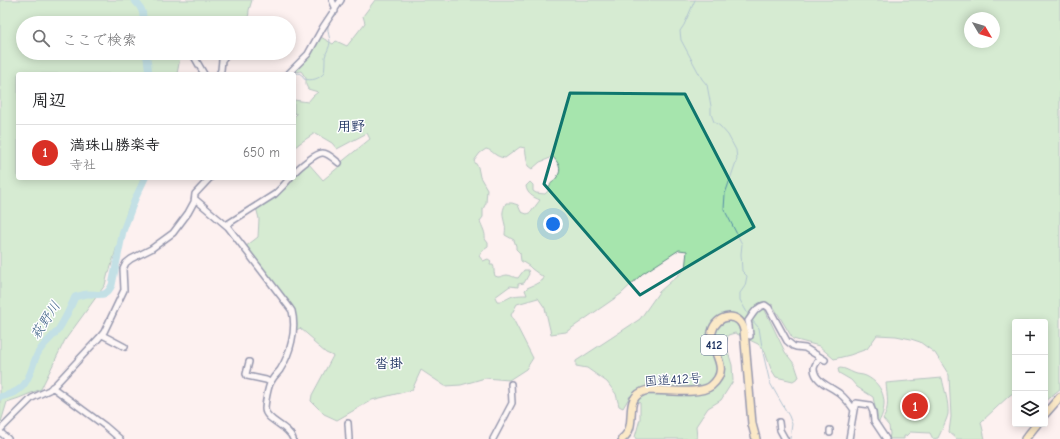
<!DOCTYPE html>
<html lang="ja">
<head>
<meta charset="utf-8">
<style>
  body { margin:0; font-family:"Comic Neue","Klee One",sans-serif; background:#f2f2f2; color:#202124 }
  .controls { position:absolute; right:12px; bottom:12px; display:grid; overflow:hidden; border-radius:4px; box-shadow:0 2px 10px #0003 }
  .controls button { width:36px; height:36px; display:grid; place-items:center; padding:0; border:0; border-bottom:1px solid #e0e0e0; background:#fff; color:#202124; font:20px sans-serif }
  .compass { position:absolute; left:964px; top:12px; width:36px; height:36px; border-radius:50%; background:#fff; box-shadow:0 2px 10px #0003; rotate:128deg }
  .you { position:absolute; left:553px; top:224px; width:14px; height:14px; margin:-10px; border:3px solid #fff; border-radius:50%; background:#1a73e8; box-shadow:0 0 0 6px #1a73e833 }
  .badge { display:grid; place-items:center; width:26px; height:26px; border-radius:50%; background:#d93025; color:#fff; font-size:13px; font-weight:700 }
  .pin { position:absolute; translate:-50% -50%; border:2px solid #fff; box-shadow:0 1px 4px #0006 }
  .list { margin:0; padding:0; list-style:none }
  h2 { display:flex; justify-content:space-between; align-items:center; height:52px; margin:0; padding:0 16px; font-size:17px }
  h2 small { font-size:13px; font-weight:400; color:#757577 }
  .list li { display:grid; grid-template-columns:26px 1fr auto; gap:12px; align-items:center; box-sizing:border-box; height:56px; padding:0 16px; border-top:1px solid #e0e0e0 }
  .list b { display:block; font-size:15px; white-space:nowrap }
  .list p { margin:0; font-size:13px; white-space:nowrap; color:#757577 }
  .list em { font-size:13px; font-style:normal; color:#757577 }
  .icon { flex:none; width:22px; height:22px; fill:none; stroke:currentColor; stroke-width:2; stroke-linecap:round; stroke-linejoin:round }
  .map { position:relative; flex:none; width:1060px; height:439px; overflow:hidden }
  .search { position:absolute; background:#fff; box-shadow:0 2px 10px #0003; left:16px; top:16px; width:280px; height:44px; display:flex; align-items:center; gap:10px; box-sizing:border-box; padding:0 14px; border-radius:22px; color:#757577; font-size:15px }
  .panel { position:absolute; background:#fff; box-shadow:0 2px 10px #0003; left:16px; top:72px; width:280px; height:108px; border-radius:4px }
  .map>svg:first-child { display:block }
</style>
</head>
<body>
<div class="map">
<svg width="1060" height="439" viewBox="0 0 1060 439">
  <rect width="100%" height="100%" fill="#fdf1f0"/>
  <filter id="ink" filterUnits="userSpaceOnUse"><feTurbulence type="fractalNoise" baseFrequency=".025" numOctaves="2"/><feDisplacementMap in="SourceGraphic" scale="8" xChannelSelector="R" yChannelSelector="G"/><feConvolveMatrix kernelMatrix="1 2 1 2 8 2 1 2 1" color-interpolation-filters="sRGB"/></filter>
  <g filter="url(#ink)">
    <!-- green -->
    <path fill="#a6e5ad" stroke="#608a86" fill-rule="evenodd" d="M0 0H252L249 10 248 23H23V53H187L180 58 177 74H18V178H142L128 209 109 273H108L105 285 65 340 41 389 19 398 7 402 1 422H0Z
      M375 0H1060V389L1045 401V322H1015V392L1010 395 981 422 985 439H957L949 432 951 417 949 375 935 353 920 342 911 339 896 336 877 335 867 349 850 355 834 359 819 346 793 339 772 304 764 308 785 352 795 365 799 377 793 381 776 377 771 369 765 352 758 344 735 333 728 335 726 345 732 365 733 381 721 400 708 408 696 426 697 439H636L635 437 640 419V403L630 396 623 408 619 406 616 394 607 382 587 368 576 366V361L640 319 659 292 685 269 687 251 679 250 642 274 621 294 566 332 551 334 545 308 538 298 517 304 511 315 533 358 526 369 509 380 485 378 461 385 445 386 421 370 412 390 372 400 337 420 324 414 311 401 312 395 333 356 326 353 313 342 314 340 300 328 295 331V314L245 247 258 237 259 219 256 207 292 178H294C295 171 303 167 308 163L323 180 340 166 339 164 370 139 367 133 337 149 332 143 315 133 300 143 294 148V117L297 114 294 113V100L308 102 313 96 318 92 308 89 306 85V78L301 71 296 72 293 70 319 36 333 44 336 41 347 46 365 23 363 16ZM970 18H994V42H970ZM520 147 525 148 528 166 532 169 540 162 548 159 552 156C558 162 563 169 557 177 553 183 549 183 548 191L545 194 536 193 533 191V185L530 182 526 186C527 194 533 197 540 200L531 212 527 214 521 212 518 205 512 203H506C501 213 503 216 505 225 506 229 505 232 505 235L514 240 516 246V249L520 253 521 261 529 266 532 269 543 277V280L534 285 527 288 525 290 527 295C522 295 518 295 513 296 507 298 504 302 497 301L495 297 510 286 518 287V284L524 283 529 274 528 270H524L518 278C514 278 511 275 507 275 504 275 501 277 498 277L495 276C493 271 495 268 493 265H490L491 261 488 259 483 261 479 256 481 252 488 247V243L485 239C486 233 482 227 480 221L483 217V209L486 203 487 189 480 177 478 167 474 161 480 153 486 149C493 150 494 157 505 158Z
      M840 368C845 368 849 371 854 373 858 375 862 374 866 376 885 385 889 406 878 423L875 422 874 417 876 412 873 397 857 387 851 380 839 373 838 369Z
      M942 378C944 389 949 402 948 414 947 419 941 432 938 438L933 439 930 433 910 432 906 436H904V439H889L890 434 889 426 883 419C890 408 887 396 886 383Z"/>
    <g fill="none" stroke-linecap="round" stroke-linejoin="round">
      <!-- stream -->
      <path stroke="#558da7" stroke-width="1" d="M695 0 684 25 680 31 681 40 702 79 707 85 711 106V114L714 122 720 126 728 135 736 150 737 159 725 194 724 209 742 244 741 254 742 271 747 276 745 286 740 293V300L749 316
        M294 74 299 73 303 76 304 79C312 81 319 79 324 73 325 68 325 62 325 57 326 52 330 47 330 42 330 37 327 32 328 26 329 18 338 17 339 8
        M751 319 759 328 763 353 770 383 789 416 792 424 790 439"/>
      <!-- river -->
      <path stroke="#7cccd8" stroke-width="7" d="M134 0C141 7 145 13 142 23
        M145 53 147 58 149 74
        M0 397C8 395 16 393 22 387 31 378 32 364 38 353 43 344 52 338 58 330 65 320 70 308 75 297 79 296 84 294 88 294 100 294 106 298 112 285L123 231 135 199 145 178"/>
      <defs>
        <path id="minor" d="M332 0 335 7V11
          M192 53 204 74
          M219 74 221 70 222 60 228 53
          M288 74 308 54 323 27 341 0
          M294 173C298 168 317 152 323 153 328 153 335 160 339 163
          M195 199 228 227 290 308 292 311C297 330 290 354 280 370 277 374 273 377 271 382 268 386 265 404 265 409 265 420 289 426 293 439
          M226 225 275 194 282 187 290 178
          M102 335 108 338 125 347
          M750 336 749 325 748 321C753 314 756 307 765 305L769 308 787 341 793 346 796 347 805 348 825 360
          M820 358C818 361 814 365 814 369 815 382 830 386 839 393 845 398 850 404 854 410L849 439
          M249 362 246 374 247 376 266 380 270 382
          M52 387 105 426 120 439
          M854 410 856 403 870 405 873 412 874 421 886 439
          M779 422 780 430 785 439
          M348 423 349 439
          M0 430 32 398 49 390 56 384 99 338 104 332 124 290 123 269 126 263 131 259 151 249 173 233 188 213 194 202 195 194 210 178
          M0 432 8 439
          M830 433V430
          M493 439 512 403 511 384"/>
        <path id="highway" d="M1045 414 1060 397
          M622 439C641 424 619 397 648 390 663 390 700 395 711 386 734 367 707 350 712 332 716 314 740 311 744 330L752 424 756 439
          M1025 439 1037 424"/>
      </defs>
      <!-- minor casing -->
      <use href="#minor" stroke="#1b2f5e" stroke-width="8"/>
      <!-- highway casing -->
      <use href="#highway" stroke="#1b2f5e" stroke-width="10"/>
      <!-- minor -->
      <use href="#minor" stroke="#fff" stroke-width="5"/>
      <!-- highway -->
      <use href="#highway" stroke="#f9df96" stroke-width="7"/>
    </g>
  </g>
  <!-- marked area -->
  <path d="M0 0H1060V439H0ZM570 93 685 94 754 227 640 295 544 184Z" fill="#fdf1f0" fill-opacity=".55" fill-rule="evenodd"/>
  <path fill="none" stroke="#0f766e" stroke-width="3" stroke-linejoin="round" d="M570 93 685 94 754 227 640 295 544 184Z"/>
  <g text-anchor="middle" stroke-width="3" stroke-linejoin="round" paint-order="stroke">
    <!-- shield labels -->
    <rect fill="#fff" stroke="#5f6d8e" stroke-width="1" x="701" y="335" width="26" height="20" rx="3"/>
    <g font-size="12" font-weight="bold" fill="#1b2f5e">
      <text x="714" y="349">412</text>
    </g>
    <!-- street labels -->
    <g font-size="13" fill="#1b2f5e" stroke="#fff">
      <text transform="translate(673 379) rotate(-4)" y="5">国道412号</text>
    </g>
    <!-- neighbourhood labels -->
    <g font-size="14" font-weight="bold" fill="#1b2f5e" stroke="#fff">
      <text x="351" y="131">用野</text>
      <text x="389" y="368">沓掛</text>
    </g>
    <!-- water labels -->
    <g font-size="14" font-style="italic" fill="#385e83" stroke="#fff">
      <text transform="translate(45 320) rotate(-57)" y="5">萩野川</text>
    </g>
  </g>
</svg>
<div class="controls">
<button>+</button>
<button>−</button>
<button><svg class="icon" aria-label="layers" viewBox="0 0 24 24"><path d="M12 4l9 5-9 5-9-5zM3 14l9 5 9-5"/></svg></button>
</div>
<svg class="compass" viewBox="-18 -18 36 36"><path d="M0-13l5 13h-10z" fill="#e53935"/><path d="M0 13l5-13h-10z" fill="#757577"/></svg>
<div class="you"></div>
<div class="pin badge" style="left:915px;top:406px">1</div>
<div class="search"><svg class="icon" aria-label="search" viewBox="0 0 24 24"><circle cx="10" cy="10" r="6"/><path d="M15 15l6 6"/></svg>ここで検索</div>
<section class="panel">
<h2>周辺<small></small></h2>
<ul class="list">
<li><span class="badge">1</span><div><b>満珠山勝楽寺</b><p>寺社</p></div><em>650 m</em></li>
</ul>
</section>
</div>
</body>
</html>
